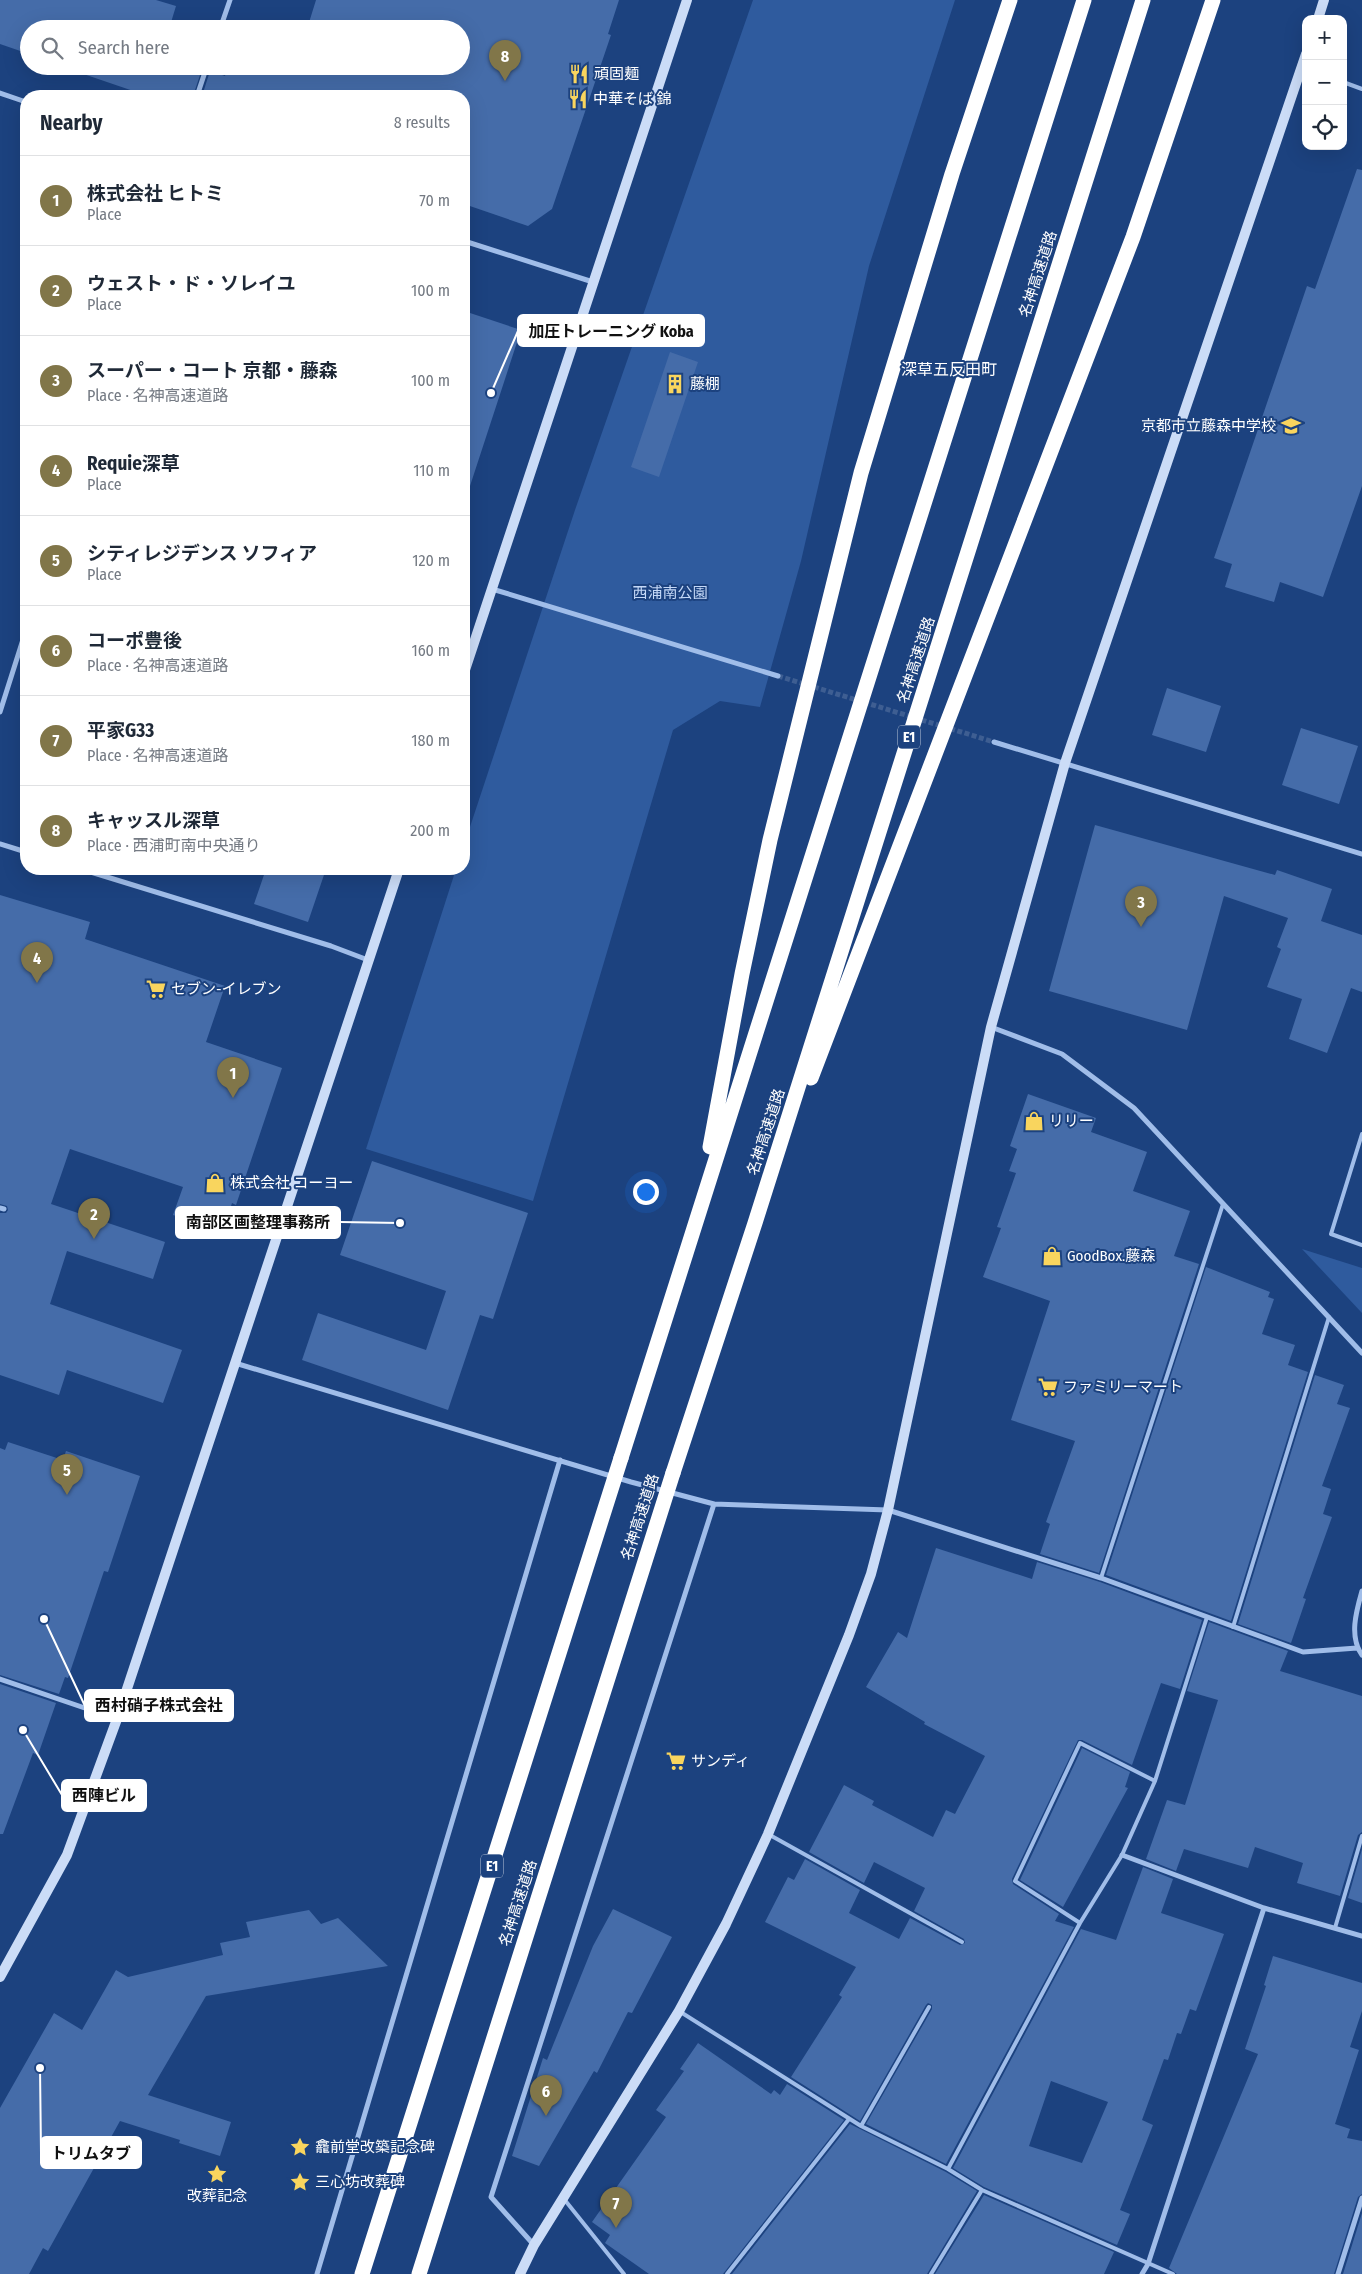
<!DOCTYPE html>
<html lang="en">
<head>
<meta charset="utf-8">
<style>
  body { margin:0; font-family:"Fira Sans Condensed","Noto Sans JP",sans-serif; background:#f2f2f3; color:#1f2937 }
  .controls { position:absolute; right:15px; top:15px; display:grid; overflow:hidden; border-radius:10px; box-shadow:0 5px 20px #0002 }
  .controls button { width:45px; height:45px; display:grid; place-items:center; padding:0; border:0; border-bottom:1px solid #e0e1e3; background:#fff; color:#1f2937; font:25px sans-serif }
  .you { position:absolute; left:645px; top:1191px; width:18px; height:18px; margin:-12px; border:4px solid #fff; border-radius:50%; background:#1a73e8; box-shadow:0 0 0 8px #1a73e833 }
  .badge { display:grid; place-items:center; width:32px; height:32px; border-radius:50%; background:#817649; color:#fff; font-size:16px; font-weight:700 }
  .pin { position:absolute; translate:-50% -41px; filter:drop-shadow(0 1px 2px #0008) }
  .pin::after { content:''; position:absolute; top:26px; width:18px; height:15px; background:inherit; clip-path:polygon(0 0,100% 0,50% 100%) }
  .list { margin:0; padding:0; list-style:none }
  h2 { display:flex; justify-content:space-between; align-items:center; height:65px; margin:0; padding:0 20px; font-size:21px }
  h2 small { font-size:16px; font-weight:400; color:#747a83 }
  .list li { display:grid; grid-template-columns:32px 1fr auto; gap:15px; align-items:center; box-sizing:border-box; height:90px; padding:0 20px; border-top:1px solid #e0e1e3 }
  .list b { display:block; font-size:19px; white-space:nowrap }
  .list p { margin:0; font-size:16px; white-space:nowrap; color:#747a83 }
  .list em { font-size:16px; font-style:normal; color:#747a83 }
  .icon { flex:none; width:28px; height:28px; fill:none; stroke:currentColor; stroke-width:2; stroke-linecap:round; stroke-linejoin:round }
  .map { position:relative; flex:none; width:1362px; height:2274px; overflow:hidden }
  .search { position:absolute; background:#fff; box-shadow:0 5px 20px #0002; left:20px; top:20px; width:450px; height:55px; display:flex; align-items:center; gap:12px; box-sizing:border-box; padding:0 18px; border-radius:28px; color:#747a83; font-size:19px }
  .panel { position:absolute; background:#fff; box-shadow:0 5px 20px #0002; left:20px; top:90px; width:450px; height:785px; border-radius:20px }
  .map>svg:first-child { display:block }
</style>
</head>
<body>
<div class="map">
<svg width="1362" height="2274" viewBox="0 0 1362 2274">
  <rect width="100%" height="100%" fill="#1c427f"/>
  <!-- green -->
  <path fill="#2f5b9e" d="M753 0H955L869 266 801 561 760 707 720 701 673 730 533 1201 366 1149 456 869H464V845L575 510Z
    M1302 1249 1362 1268V1313Z"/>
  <!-- building -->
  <path fill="#456ca9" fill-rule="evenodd" d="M0 0H156L176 6 169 29H29V54L0 44Z
    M316 0H619L608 34 611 35 552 209 528 226 464 204V96H202L210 71 225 76 228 66H278L293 71 295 66H461V29H307Z
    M60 66H194L202 69 193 96H148Z
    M1357 169 1362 170V486L1323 597 1280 582 1274 602 1225 587 1232 564 1214 558 1307 286 1315 289Z
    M464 311 521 330 470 486 464 485Z
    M670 352 698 362 659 477 631 467Z
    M1167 688 1221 706 1206 752 1152 735Z
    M1301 728 1358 746 1339 804 1282 785Z
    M1095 825 1275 875 1277 870 1332 889 1321 921 1362 935V992L1351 988 1327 1053 1289 1039 1302 999 1267 987 1281 949 1277 947 1288 918 1224 896 1187 1030 1049 991Z
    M266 869H326L308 922 254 904Z
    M0 895 90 922 85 939 225 986 206 1042 282 1068 236 1205 232 1203 223 1231 173 1215 183 1187 70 1149 51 1204 165 1242 153 1279 67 1251 50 1304 182 1350 163 1403 67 1370 59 1395 0 1375V1213H6L8 1210 7 1206 0 1204Z
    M1028 1094 1096 1118 1091 1132 1147 1152 1133 1191 1190 1211 1174 1256 1199 1264 1099 1573 1040 1554 1050 1524 1046 1522 1075 1441 1011 1420 1050 1301 983 1277 1001 1228 997 1227 1016 1173 1009 1171 1017 1149 1010 1146Z
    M372 1161 528 1213 493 1319 480 1315 448 1410 302 1360 318 1313 426 1350 446 1291 340 1255Z
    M1206 1267 1270 1292 1268 1297 1274 1299 1262 1334 1295 1345 1288 1365 1308 1372 1231 1621 1106 1575Z
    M1315 1375 1344 1385 1337 1404 1350 1408 1322 1486 1331 1489 1323 1514 1332 1517 1303 1598 1306 1599 1291 1643 1238 1624Z
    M8 1442 63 1460 66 1451 140 1476 108 1572 104 1571 68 1678 65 1677 59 1694 0 1675V1448L5 1450Z
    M936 1548 1032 1579 1037 1562 1100 1582 1202 1620 1180 1689 1161 1683 1132 1765 1082 1740H1078L1012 1879 1013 1884 1059 1914 1055 1921 1074 1927 946 2164 866 2124 932 2009V2005L928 2003 926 2005 860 2121 791 2077 842 1997 839 1995 856 1967 765 1922 788 1877 794 1880 805 1859 860 1890 849 1913 899 1939 910 1918 960 1945 965 1943 964 1939 914 1911 925 1888 874 1862 864 1883 809 1852 844 1785 874 1801 872 1805 933 1837 946 1810 955 1814 985 1756 924 1724 925 1722 866 1687 898 1632 907 1638Z
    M1209 1622 1288 1651 1280 1671 1362 1696V1832L1358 1835 1340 1896 1297 1883 1303 1863 1255 1847 1248 1868 1184 1849 1176 1871 1146 1859 1167 1800 1185 1805 1218 1700 1187 1691Z
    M0 1684 56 1703 38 1755 33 1753 3 1834H0Z
    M1082 1748 1130 1772 1125 1787 1128 1788 1063 1907 1020 1880Z
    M1362 1849V1903L1348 1898Z
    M1143 1867 1173 1879 1161 1913 1224 1934 1196 2011 1190 2009 1181 2034 1177 2033 1168 2060 1164 2059 1142 2120 1153 2125 1120 2210 1130 2214 1117 2245 984 2187 953 2168 1081 1929 1116 1940ZM1051 2081 1108 2102 1082 2163 1029 2146Z
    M613 1909 672 1937 632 2013 628 2012 597 2073 594 2071 539 2166 512 2156 543 2058 547 2060 593 1946Z
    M309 1910 321 1924 338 1918 388 1966 206 1996 148 2095 231 2122 220 2156 179 2143 180 2140 120 2121 48 2251 43 2248 29 2274H0V2108L54 2013 82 2030 116 1970 128 1977 223 1955 220 1943 250 1937 246 1922Z
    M1273 1956 1362 1983V2011L1350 2047 1359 2050 1335 2124 1350 2129 1347 2138 1362 2141V2194L1358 2197 1334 2274H1177L1169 2268 1258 2054 1245 2049 1266 1986 1264 1985Z
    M698 2043 771 2094 774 2090 780 2095 787 2084 844 2120 723 2274H649L605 2243 610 2235 592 2222 666 2117 656 2110 684 2071 680 2069Z
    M850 2124 946 2172 977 2191 927 2274H732Z
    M984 2195 1114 2252 1104 2274H935Z
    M1362 2213V2274H1343Z"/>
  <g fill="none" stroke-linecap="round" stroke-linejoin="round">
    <!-- street-tunnel -->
    <path stroke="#3e5e92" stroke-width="5" stroke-dasharray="5 2.5" stroke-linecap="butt" d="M778 676 994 742"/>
    <!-- lane -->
    <path stroke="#a0bde9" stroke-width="4" d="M1343 82 1362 89
      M1362 1134 1331 1234 1362 1245
      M1101 1578 1223 1204
      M1233 1627 1329 1317
      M768 1834 962 1942
      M1080 1923 1015 1881 1080 1743 1155 1781
      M1335 1928 1362 1836
      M679 2011 861 2126 948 2169 982 2190 1173 2274
      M861 2126 929 2007
      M948 2169 1080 1923 1122 1855 1155 1781 1207 1617
      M564 2199 624 2274
      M727 2274 849 2119
      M931 2274 982 2190"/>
    <!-- street -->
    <path stroke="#a0bde9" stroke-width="5" d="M220 29 230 0
      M0 93 26 102
      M197 96 207 66
      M464 241 593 282
      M492 589 778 676
      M0 712 26 630
      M994 742 1362 854
      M0 844 26 852
      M81 869 331 946 368 960
      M991 1027 1062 1054 1134 1108 1362 1353
      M0 1208 4 1209
      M235 1363 631 1482 714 1504 888 1510 1101 1578 1303 1652 1357 1648
      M1362 1591C1356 1612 1349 1637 1362 1655
      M0 1679 117 1719
      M1122 1855 1264 1908 1362 1936
      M534 2245 491 2197 714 1504
      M317 2274 560 1460
      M1142 2274 1148 2264 1264 1908
      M1338 2274 1362 2198"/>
    <!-- secondary -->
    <path stroke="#cbdcf7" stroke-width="10" d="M1318 19 1324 0
      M464 673 687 0
      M0 1977 67 1855 117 1719 399 869
      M520 2274 534 2245 679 2011 726 1924 768 1834 849 1635 871 1574 888 1510 991 1027 1065 763 1306 54"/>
    <!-- highway -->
    <path stroke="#fff" stroke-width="15" d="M811 1078 1133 237 1213 0
      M710 1147 742 974 770 840 861 473 952 174 1010 0
      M621 1458 1084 0
      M673 1473 755 1223 1143 0"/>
    <!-- highway-bridge -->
    <path stroke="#fff" stroke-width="15" d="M362 2274 621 1458
      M419 2274 673 1473"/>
  </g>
  <!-- icons -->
  <defs>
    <symbol id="restaurant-bare" viewBox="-9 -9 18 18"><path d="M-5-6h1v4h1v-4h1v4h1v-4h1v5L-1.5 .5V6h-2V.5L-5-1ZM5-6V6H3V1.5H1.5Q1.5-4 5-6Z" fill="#f9d55e" stroke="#1c427f" stroke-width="2.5" paint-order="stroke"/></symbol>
    <symbol id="building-bare" viewBox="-9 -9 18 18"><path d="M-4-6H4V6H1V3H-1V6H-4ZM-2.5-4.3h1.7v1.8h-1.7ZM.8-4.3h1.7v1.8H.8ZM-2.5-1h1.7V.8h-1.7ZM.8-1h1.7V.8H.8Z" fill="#f9d55e" stroke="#1c427f" stroke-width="2.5" paint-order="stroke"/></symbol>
    <symbol id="school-bare" viewBox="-9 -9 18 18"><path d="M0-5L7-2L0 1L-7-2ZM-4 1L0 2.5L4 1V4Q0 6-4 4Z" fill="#f9d55e" stroke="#1c427f" stroke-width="2.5" paint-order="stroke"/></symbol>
    <symbol id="supermarket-bare" viewBox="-9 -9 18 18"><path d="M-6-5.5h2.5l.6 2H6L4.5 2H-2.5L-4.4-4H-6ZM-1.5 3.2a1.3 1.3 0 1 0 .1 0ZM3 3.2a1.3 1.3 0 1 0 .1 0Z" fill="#f9d55e" stroke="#1c427f" stroke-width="2.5" paint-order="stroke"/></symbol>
    <symbol id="shop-bare" viewBox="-9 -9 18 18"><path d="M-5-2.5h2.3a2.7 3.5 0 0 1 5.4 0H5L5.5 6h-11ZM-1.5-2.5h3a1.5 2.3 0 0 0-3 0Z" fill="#f9d55e" stroke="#1c427f" stroke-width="2.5" paint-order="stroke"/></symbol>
    <symbol id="sight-bare" viewBox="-9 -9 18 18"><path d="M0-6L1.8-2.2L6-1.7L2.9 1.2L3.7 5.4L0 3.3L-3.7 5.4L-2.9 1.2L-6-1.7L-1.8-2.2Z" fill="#f9d55e" stroke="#1c427f" stroke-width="2.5" paint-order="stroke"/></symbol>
  </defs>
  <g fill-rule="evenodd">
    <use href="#restaurant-bare" x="565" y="60" width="28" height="28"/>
    <use href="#restaurant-bare" x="564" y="85" width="28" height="28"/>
    <use href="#building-bare" x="661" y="370" width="28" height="28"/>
    <use href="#school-bare" x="1277" y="412" width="28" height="28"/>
    <use href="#supermarket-bare" x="142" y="975" width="28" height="28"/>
    <use href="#shop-bare" x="1020" y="1107" width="28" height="28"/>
    <use href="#shop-bare" x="201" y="1169" width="28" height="28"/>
    <use href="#shop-bare" x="1038" y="1242" width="28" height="28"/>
    <use href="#supermarket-bare" x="1034" y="1373" width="28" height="28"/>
    <use href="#supermarket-bare" x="662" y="1747" width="28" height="28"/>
    <use href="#sight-bare" x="286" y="2133" width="28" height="28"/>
    <use href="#sight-bare" x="203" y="2160" width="28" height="28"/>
    <use href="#sight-bare" x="286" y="2168" width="28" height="28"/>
  </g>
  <g text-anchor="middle" stroke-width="4" stroke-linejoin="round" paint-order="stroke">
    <!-- shield labels -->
    <g fill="#1c427f" stroke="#bbc6d9" stroke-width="1">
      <rect x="898" y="725.5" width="22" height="23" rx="4"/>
      <rect x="481" y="1854.5" width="22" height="23" rx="4"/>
    </g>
    <g font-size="14" font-weight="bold" fill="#fff">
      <text x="909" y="742">E1</text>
      <text x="492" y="1871">E1</text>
    </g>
    <!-- poi labels -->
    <g font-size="15" fill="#fff" stroke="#1c427f" text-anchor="start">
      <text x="594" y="79">頑固麺</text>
      <text x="593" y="104">中華そば 錦</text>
      <text x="690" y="389">藤棚</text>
      <text x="1276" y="431" text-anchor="end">京都市立藤森中学校</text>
      <text x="171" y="994">セブン-イレブン</text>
      <text x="1049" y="1126">リリー</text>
      <text x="230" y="1188">株式会社 コーヨー</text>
      <text x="1067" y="1261">GoodBox.藤森</text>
      <text x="1063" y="1392">ファミリーマート</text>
      <text x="691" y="1766">サンディ</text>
      <text x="315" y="2152">龕前堂改築記念碑</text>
      <text x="315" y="2187">三心坊改葬碑</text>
      <text x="217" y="2201" text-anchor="middle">改葬記念</text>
    </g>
    <!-- street labels -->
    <g font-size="15" fill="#fff" stroke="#1c427f">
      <text transform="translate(1038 274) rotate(-72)" y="5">名神高速道路</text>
      <text transform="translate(916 660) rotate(-72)" y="5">名神高速道路</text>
      <text transform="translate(766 1132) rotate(-72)" y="5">名神高速道路</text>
      <text transform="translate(640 1517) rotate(-72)" y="5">名神高速道路</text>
      <text transform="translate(518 1903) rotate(-72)" y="5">名神高速道路</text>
    </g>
    <!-- park labels -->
    <g font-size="15" fill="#c4d8f7" stroke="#1c427f">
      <text x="670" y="598">西浦南公園</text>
    </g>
    <!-- neighbourhood labels -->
    <g font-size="16" fill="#fff" stroke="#1c427f">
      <text x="949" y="375">深草五反田町</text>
    </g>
  </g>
  <!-- callouts -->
  <path fill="none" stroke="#fff" stroke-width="2" d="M491 393L518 331M400 1223L340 1222M44 1619L85 1706M23 1730L62 1795M40 2068L41 2153"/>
  <g fill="#fff" stroke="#1c427f" stroke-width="2">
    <circle cx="491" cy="393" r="5"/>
    <circle cx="400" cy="1223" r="5"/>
    <circle cx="44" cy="1619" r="5"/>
    <circle cx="23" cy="1730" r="5"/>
    <circle cx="40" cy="2068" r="5"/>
  </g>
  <g fill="#fff" stroke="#fff" stroke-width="2">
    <rect x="518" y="315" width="186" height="31" rx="5"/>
    <rect x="176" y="1207" width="164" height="31" rx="5"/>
    <rect x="85" y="1690" width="148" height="31" rx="5"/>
    <rect x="62" y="1780" width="84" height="31" rx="5"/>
    <rect x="41" y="2137" width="100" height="31" rx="5"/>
  </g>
  <g font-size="16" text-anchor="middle" font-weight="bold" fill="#111">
    <text x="611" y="337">加圧トレーニング Koba</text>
    <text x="258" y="1228">南部区画整理事務所</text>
    <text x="159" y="1711">西村硝子株式会社</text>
    <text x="104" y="1801">西陣ビル</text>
    <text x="91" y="2159">トリムタブ</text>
  </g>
</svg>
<div class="controls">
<button>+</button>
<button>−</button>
<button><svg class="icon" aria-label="locate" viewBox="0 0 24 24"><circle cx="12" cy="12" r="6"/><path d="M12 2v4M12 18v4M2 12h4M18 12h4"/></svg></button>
</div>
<div class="you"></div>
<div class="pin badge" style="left:233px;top:1098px">1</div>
<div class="pin badge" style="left:94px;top:1239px">2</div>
<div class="pin badge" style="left:1141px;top:927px">3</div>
<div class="pin badge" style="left:37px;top:983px">4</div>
<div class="pin badge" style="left:67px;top:1495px">5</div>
<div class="pin badge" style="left:546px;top:2116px">6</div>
<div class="pin badge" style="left:616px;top:2228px">7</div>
<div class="pin badge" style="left:505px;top:81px">8</div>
<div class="search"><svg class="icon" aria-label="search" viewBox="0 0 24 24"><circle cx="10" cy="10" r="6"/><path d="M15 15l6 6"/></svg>Search here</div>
<section class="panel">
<h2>Nearby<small>8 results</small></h2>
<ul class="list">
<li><span class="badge">1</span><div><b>株式会社 ヒトミ</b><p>Place</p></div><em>70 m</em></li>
<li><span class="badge">2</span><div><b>ウェスト・ド・ソレイユ</b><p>Place</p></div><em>100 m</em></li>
<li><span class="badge">3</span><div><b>スーパー・コート 京都・藤森</b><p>Place · 名神高速道路</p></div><em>100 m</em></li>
<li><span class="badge">4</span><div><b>Requie深草</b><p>Place</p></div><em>110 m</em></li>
<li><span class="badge">5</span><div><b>シティレジデンス ソフィア</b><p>Place</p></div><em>120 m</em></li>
<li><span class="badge">6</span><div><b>コーポ豊後</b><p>Place · 名神高速道路</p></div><em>160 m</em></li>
<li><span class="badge">7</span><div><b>平家G33</b><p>Place · 名神高速道路</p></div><em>180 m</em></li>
<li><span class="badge">8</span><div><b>キャッスル深草</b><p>Place · 西浦町南中央通り</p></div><em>200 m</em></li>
</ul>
</section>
</div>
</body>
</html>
